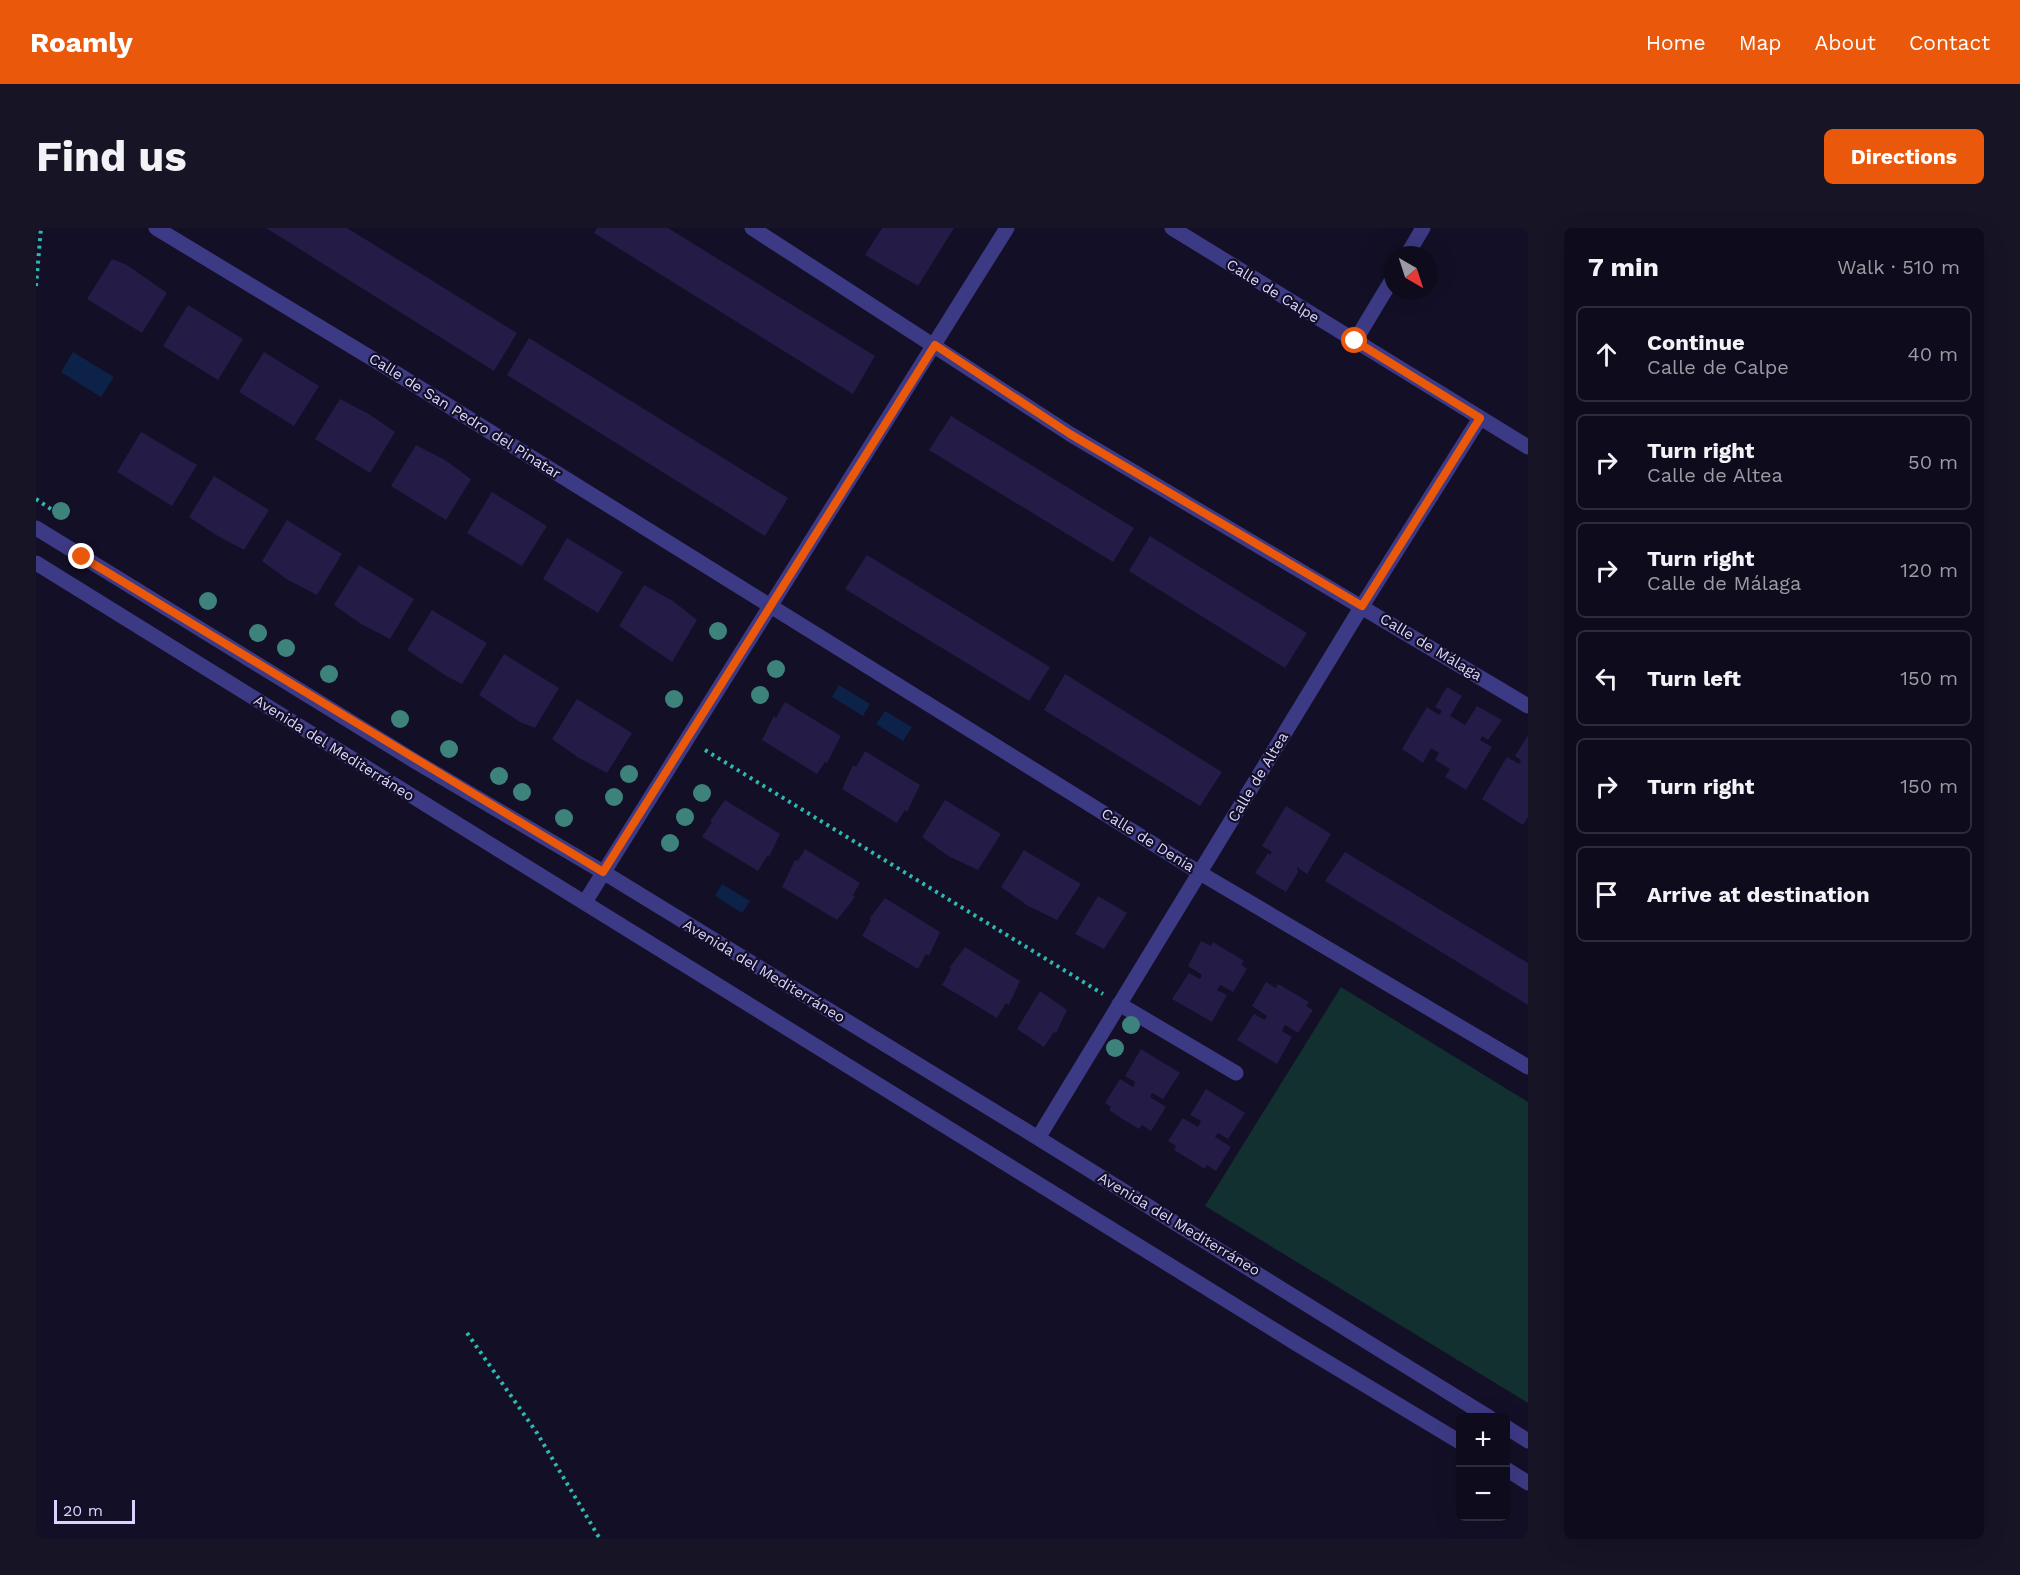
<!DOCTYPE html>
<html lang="en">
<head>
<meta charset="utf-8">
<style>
  body { margin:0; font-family:"Work Sans",sans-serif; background:#171425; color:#f1f3f6 }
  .controls { position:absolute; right:18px; bottom:18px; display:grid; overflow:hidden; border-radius:9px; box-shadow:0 6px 24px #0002 }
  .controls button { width:54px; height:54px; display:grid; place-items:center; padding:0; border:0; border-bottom:2px solid #2e2b3b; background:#0e0b1c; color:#f1f3f6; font:30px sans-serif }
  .compass { position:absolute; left:1348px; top:18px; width:54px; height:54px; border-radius:50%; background:#0e0b1c; box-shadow:0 6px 24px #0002; rotate:141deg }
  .scale { position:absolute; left:18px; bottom:15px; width:81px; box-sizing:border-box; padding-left:6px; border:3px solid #d9d4ff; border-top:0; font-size:16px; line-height:21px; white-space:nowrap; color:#d9d4ff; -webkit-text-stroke:4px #130f26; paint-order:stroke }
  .stop { position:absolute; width:18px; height:18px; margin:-14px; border:4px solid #ea580c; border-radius:50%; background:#fff }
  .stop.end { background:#ea580c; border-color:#fff; box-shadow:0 2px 6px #0008 }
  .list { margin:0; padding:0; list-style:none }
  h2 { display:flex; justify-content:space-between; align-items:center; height:78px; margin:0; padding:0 24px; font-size:26px }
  h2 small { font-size:20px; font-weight:400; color:#9b9ba3 }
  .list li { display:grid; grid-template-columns:39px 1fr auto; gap:18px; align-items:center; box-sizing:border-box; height:96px; margin:0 12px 12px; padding:0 12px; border:2px solid #2e2b3b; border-radius:9px }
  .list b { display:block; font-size:22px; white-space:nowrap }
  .list p { margin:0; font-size:20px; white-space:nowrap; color:#9b9ba3 }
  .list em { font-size:20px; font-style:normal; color:#9b9ba3 }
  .icon { flex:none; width:33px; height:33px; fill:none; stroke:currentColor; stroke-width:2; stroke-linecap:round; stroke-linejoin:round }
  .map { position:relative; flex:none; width:1492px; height:1311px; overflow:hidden; border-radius:9px }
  header { display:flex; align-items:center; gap:36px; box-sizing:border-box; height:84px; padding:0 30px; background:#ea580c; color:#fff }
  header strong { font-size:28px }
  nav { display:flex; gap:33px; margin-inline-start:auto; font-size:21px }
  .intro { display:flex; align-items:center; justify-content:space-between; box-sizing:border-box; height:144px; padding:0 36px }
  h1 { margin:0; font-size:42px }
  .button { padding:15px 27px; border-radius:9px; background:#ea580c; color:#fff; font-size:21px; font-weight:700 }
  main { display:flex; gap:36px; padding:0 36px }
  aside { flex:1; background:#0e0b1c; border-radius:9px; box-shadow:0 6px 24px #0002 }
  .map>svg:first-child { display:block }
</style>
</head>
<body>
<header>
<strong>Roamly</strong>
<nav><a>Home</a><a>Map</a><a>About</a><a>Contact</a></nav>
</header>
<div class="intro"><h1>Find us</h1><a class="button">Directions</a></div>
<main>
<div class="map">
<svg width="1492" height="1311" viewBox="0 0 1492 1311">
  <rect width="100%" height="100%" fill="#130f26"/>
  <!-- green -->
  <path fill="#12302f" d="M1305 759 1492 874V1175L1169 978Z"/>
  <!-- water -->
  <path fill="#0c2248" d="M37 124 78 149 65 169 25 144Z
    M803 457 834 476 827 488 796 469Z
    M849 483 876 499 867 513 840 496Z
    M686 656 714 673 706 685 679 668Z"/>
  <!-- building -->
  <path fill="#241b47" d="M230 0H311L481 105 458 143Z
    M561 0H632L839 128 817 166 558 5Z
    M846 0H918L882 58 829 27Z
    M76 31 91 37 131 65 106 105 51 71Z
    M152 77 207 111 182 152 127 118Z
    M493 110 752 270 729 308 471 147Z
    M228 124 283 158 258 198 203 164Z
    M304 171 333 186 359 204 334 245 279 211Z
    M915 188 1098 300 1077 334 893 222Z
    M105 204 161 237 136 278 81 244Z
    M380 217 409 232 435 251 410 292 355 258Z
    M178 248 233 282 208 322 180 307 153 289Z
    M456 264 511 298 486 338 431 305Z
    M251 292 306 326 281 367 252 352 226 333Z
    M1114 308 1271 405 1249 440 1093 343Z
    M531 310 587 344 562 385 507 351Z
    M831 327 1014 439 993 473 809 361Z
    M323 337 378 371 354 411 325 396 298 377Z
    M608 357 637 373 661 392 636 434 583 398Z
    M396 382 451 415 426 456 412 449 371 422Z
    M468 426 523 460 499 500 484 494 443 467Z
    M1029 446 1186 544 1164 578 1008 482Z
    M1411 459 1426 468 1414 488 1429 497 1441 478 1466 492 1452 512 1446 508 1444 512 1456 519 1430 562 1409 549 1414 541 1399 532 1403 525 1395 520 1387 535 1366 521 1391 479 1403 487 1406 483 1399 479Z
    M541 471 596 505 571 545 543 530 516 511Z
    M749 474 805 508 791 535 789 534 781 546 726 512 738 488 740 490Z
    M1492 507V589L1487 597 1446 571 1471 529 1483 536 1485 532 1479 528Z
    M829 523 884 557 871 584 869 582 861 595 806 561 817 537 820 539Z
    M689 572 744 606 733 629 731 628 722 643 666 609 676 594 674 593Z
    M909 572 965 606 942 642 912 628 886 609Z
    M1250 578 1295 606 1271 646 1261 639 1262 644 1250 664 1219 645 1232 625 1234 627 1236 624 1226 618Z
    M769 621 824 655 817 667 819 669 801 692 746 659 759 632 762 633Z
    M988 622 1045 656 1021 692 992 678 965 659Z
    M1309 624 1492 735V777L1289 653Z
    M1062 668 1091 685 1068 721 1039 706Z
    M849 670 904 704 893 728 890 726 882 741 826 708 835 692 833 691Z
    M1165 713 1175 718 1177 714 1208 733 1205 736 1211 741 1197 764 1184 757 1181 762 1191 767 1176 794 1136 771 1153 745 1164 751 1166 747 1152 738Z
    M929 719 984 753 973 777 970 775 961 790 906 757 915 741 913 740Z
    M1230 754 1240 760 1242 756 1273 774 1270 778 1277 782 1262 805 1249 797 1246 803 1256 809 1241 836 1201 812 1218 786 1229 792 1231 788 1216 778Z
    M1004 763 1031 782 1020 805 1018 804 1008 819 981 801Z
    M1105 821 1144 845 1127 871 1116 865 1114 869 1130 879 1115 903 1106 897 1103 901 1088 892 1073 882 1075 879 1069 875 1084 851 1097 859 1099 854 1089 848Z
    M1170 861 1209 885 1192 911 1182 905 1179 909 1195 919 1180 943 1171 937 1169 941 1138 922 1140 918 1132 913 1147 890 1162 899 1165 893 1154 887Z"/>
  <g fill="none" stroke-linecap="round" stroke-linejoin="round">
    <!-- path -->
    <path stroke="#2fb8b0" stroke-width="4" stroke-dasharray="3 4.5" stroke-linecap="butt" d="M0 58 5 0
      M0 271 22 286
      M669 522 1067 766
      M431 1105 501 1205 564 1311"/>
    <!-- minor -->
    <path stroke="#3d3a85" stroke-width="15" d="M120 0 350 139 1164 645 1492 839
      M716 0 1034 206 1492 478
      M1136 0 1492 219
      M1371 27 1387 0
      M1319 113 1357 50
      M0 300 377 532 567 644 1002 910 1454 1190
      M0 335 1261 1116 1424 1214
      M549 674 971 0
      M1083 776 1200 845
      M1002 910 1326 378 1444 190
      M1470 1199 1492 1213
      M1470 1241 1492 1255"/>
  </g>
  <!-- trees -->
  <g fill="#3d827b">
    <circle cx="25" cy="283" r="9"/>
    <circle cx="172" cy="373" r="9"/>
    <circle cx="682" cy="403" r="9"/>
    <circle cx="222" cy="405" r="9"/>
    <circle cx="250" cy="420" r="9"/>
    <circle cx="740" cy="441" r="9"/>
    <circle cx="293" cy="446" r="9"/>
    <circle cx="724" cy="467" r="9"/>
    <circle cx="638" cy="471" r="9"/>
    <circle cx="364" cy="491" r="9"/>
    <circle cx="413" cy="521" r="9"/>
    <circle cx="593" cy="546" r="9"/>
    <circle cx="463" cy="548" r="9"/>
    <circle cx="486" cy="564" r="9"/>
    <circle cx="666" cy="565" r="9"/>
    <circle cx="578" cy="569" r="9"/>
    <circle cx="649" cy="589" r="9"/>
    <circle cx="528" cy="590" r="9"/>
    <circle cx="634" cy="615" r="9"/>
    <circle cx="1095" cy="797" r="9"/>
    <circle cx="1079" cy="820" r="9"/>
  </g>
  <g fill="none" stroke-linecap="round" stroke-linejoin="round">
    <!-- route -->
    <path stroke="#ea580c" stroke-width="8" d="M46 329 567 644 899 117 1034 206 1326 378 1444 190 1319 113"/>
  </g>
  <g text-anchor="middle" stroke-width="4.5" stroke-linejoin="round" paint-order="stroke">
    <!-- street labels -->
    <g font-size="15" fill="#d9d4ff" stroke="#130f26">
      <text transform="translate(1237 63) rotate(32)" y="5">Calle de Calpe</text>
      <text transform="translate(429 188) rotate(32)" y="5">Calle de San Pedro del Pinatar</text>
      <text transform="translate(1395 419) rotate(31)" y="5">Calle de Málaga</text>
      <text transform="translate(298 520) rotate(32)" y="5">Avenida del Mediterráneo</text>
      <text transform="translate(1222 549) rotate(-59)" y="5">Calle de Altea</text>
      <text transform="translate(1112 612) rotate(32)" y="5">Calle de Denia</text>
      <text transform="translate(728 743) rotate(31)" y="5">Avenida del Mediterráneo</text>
      <text transform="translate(1143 996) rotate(31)" y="5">Avenida del Mediterráneo</text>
    </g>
  </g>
</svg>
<div class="controls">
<button>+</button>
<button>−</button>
</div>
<svg class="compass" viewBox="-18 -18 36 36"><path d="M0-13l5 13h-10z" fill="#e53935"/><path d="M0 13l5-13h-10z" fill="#9b9ba3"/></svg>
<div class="scale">20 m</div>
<div class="stop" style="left:1319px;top:113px"></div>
<div class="stop end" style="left:46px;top:329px"></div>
</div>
<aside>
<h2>7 min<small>Walk · 510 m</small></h2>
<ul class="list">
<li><svg class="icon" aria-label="ahead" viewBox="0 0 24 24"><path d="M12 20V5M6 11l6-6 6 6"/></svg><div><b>Continue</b><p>Calle de Calpe</p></div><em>40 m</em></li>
<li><svg class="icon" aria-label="right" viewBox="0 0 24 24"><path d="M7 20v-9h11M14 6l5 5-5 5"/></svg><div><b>Turn right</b><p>Calle de Altea</p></div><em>50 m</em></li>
<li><svg class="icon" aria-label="right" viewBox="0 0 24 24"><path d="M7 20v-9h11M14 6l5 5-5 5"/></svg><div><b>Turn right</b><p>Calle de Málaga</p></div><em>120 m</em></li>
<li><svg class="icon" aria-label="left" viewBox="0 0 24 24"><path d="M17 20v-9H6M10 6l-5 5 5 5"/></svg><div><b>Turn left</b></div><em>150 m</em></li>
<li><svg class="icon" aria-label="right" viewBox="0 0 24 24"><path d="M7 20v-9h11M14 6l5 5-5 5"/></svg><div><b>Turn right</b></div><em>150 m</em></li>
<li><svg class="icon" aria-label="arrive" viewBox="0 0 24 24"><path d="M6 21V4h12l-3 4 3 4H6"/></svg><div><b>Arrive at destination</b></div></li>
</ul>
</aside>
</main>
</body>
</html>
